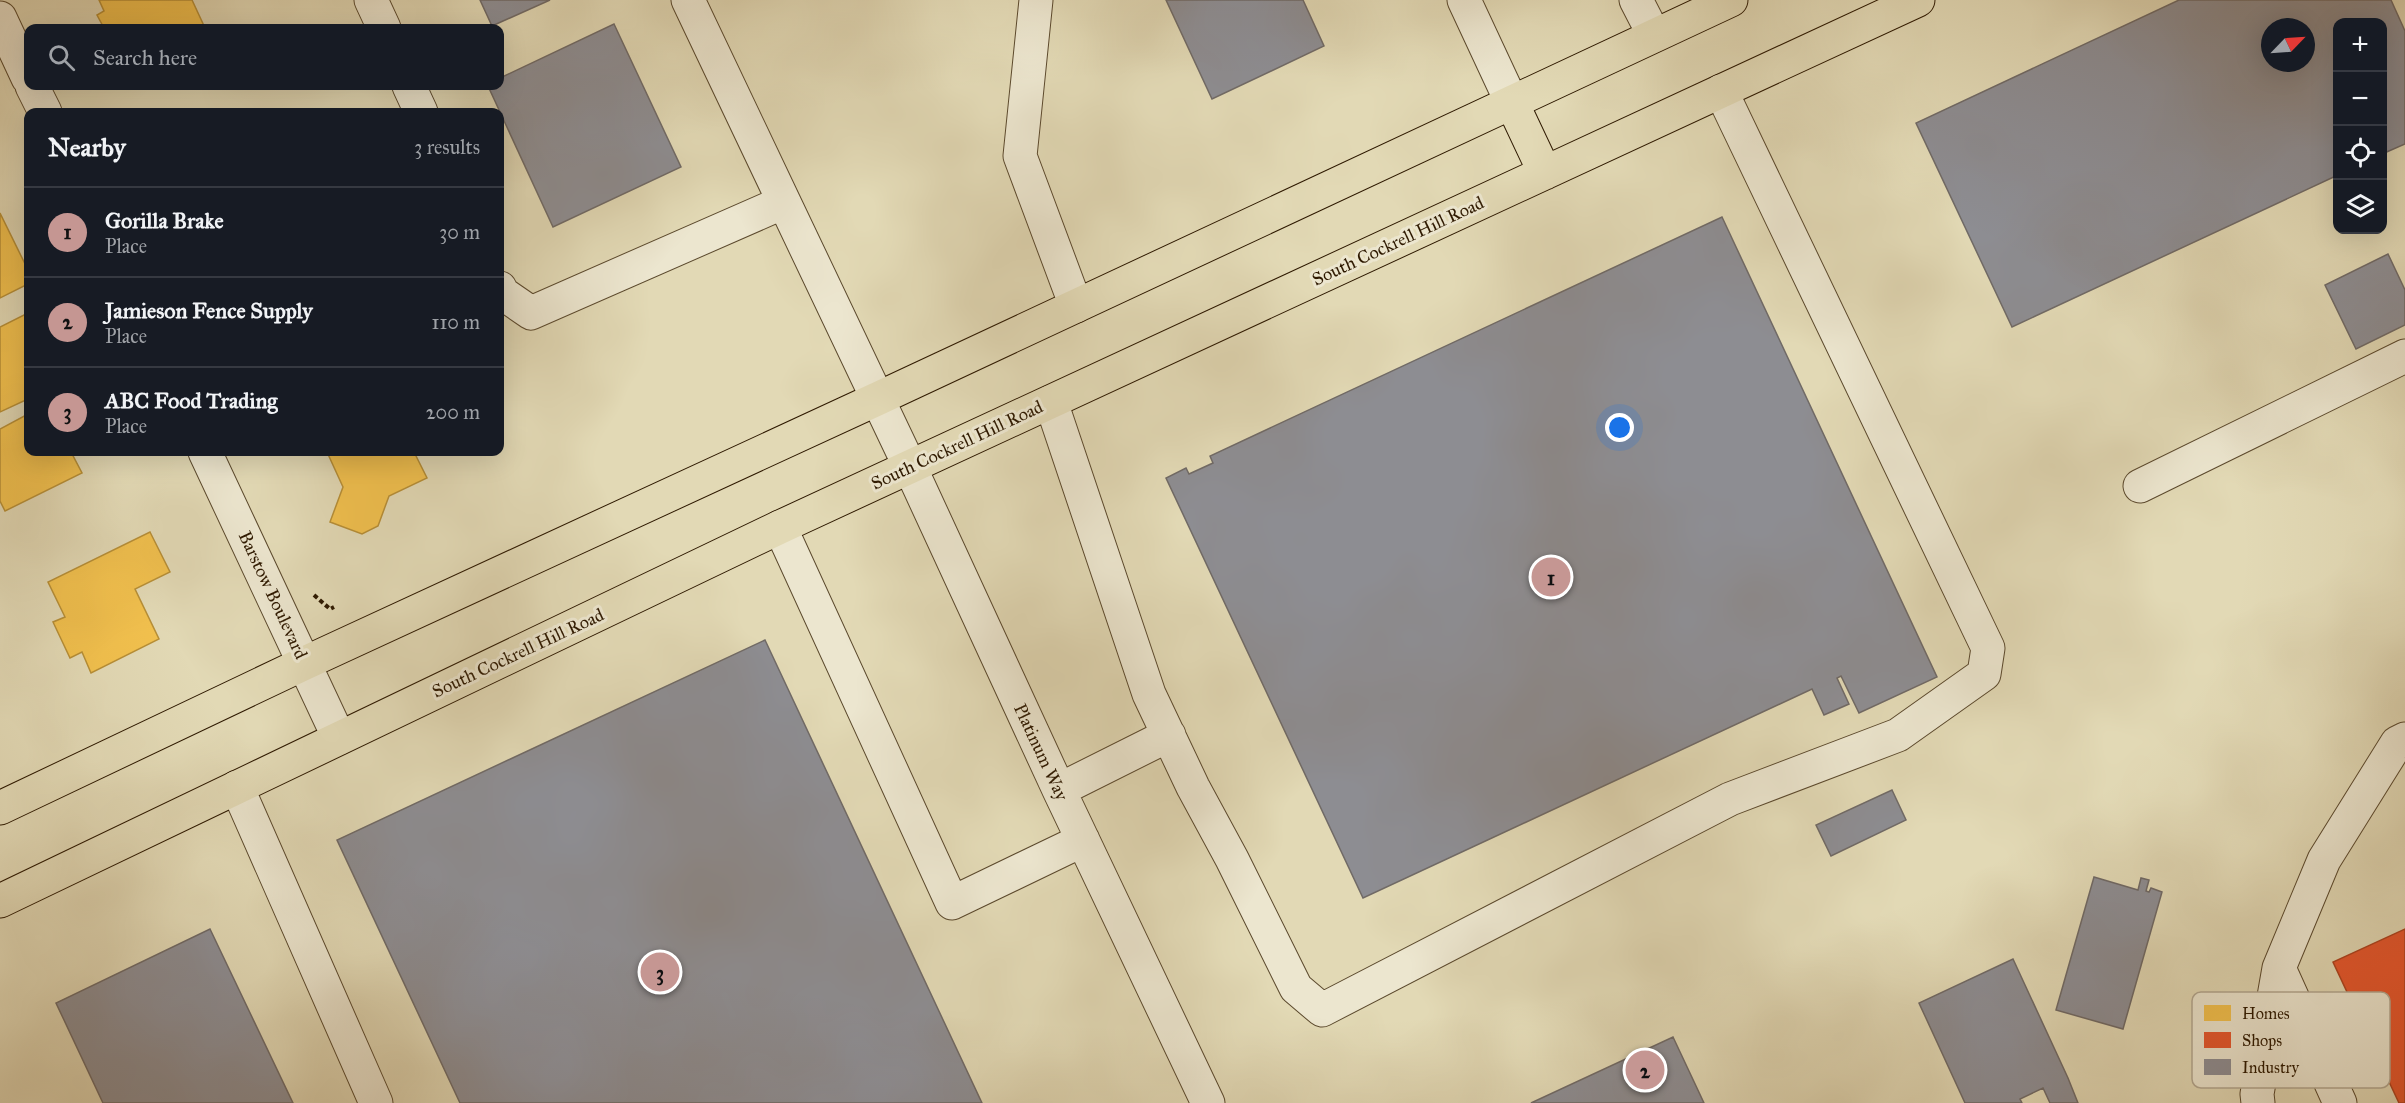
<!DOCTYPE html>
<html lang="en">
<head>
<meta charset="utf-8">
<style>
  body { margin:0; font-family:"IM FELL Great Primer",serif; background:#20242c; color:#f1f3f6 }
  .controls { position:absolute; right:18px; top:18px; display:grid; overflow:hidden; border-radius:12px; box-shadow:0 6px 24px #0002 }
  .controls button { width:54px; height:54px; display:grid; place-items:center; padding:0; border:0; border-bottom:2px solid #363941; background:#171b24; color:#f1f3f6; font:30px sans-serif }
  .compass { position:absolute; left:2261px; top:18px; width:54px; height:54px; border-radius:50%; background:#171b24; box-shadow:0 6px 24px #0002; rotate:65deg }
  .you { position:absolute; left:1620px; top:428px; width:21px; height:21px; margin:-15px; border:4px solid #fff; border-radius:50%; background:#1a73e8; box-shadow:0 0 0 9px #1a73e833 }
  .badge { display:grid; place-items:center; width:39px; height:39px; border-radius:50%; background:#c59692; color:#111; font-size:20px; font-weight:700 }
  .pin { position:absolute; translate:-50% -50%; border:3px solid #fff; box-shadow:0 2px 6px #0006 }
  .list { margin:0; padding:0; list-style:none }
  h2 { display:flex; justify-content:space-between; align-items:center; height:78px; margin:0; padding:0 24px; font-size:26px }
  h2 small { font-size:20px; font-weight:400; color:#9ea1a6 }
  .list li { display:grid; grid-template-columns:39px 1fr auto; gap:18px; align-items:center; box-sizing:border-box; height:90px; padding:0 24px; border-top:2px solid #363941 }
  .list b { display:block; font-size:22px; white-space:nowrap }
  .list p { margin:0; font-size:20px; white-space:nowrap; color:#9ea1a6 }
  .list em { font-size:20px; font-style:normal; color:#9ea1a6 }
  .icon { flex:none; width:33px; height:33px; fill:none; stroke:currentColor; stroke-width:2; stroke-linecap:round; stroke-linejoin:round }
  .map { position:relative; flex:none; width:2405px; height:1103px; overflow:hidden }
  .search { position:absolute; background:#171b24; box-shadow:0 6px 24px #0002; left:24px; top:24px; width:480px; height:66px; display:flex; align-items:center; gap:15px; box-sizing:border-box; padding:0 21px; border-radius:12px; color:#9ea1a6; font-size:22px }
  .panel { position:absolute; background:#171b24; box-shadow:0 6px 24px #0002; left:24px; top:108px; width:480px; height:348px; border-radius:12px }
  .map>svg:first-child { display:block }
</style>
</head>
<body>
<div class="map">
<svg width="2405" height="1103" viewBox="0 0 2405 1103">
  <rect width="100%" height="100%" fill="#e2d9b5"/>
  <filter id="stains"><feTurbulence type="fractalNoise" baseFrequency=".00333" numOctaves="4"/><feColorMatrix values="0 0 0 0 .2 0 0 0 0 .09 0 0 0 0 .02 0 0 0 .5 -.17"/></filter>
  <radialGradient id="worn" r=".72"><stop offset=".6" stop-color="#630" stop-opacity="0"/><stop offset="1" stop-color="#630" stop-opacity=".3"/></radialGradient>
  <!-- homes -->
  <path fill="#f2c14e" stroke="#b78f37" stroke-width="1.5" d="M99 0H192L205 28H104L97 15 104 11Z
    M0 213 28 270V284L0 298Z
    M28 313V399L0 412V327Z
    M28 414V452H71L82 473 5 511 0 501V429Z
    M327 452H414L427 478 389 496 378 526 362 534 330 522 343 487Z
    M150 532 170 572 135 589 159 639 91 673 82 652 70 658 53 622 65 617 48 582Z"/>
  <!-- shops -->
  <path fill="#e4572e" stroke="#ad4420" stroke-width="1.5" d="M2405 929V1103H2399L2333 962Z"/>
  <!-- industry -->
  <path fill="#8d8d92" stroke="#706a66" stroke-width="1.5" fill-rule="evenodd" d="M480 0H550L492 26Z
    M1166 0H1303L1324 46 1212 99Z
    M2179 0H2391L2405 31V144L2382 154V22H2338V175L2012 327 1916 123ZM2270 27H2306V63H2270Z
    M614 24 681 167 553 227 488 86H500V78Z
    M1722 217 1937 677 1859 713 1841 676 1837 678 1849 704 1824 715 1812 689 1363 898 1166 478 1186 468 1189 474 1213 463 1210 456Z
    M2388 254 2405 290V325L2356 349 2325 285Z
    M765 640 982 1103H460L337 840Z
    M1892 790 1906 820 1831 856 1816 825Z
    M2094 877 2138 890 2141 878 2149 880 2146 891 2149 892 2151 888 2162 892 2123 1029 2056 1010Z
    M210 929 293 1103H103L56 1003Z
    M2013 959 2068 1078 2078 1103H2050L2043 1088 2020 1099 2022 1103H1965L1919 1003Z
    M1673 1037 1704 1103H1531Z"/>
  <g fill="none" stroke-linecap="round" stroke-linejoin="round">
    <defs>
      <path id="minor" d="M371 0 384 28
        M688 0 784 202
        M1036 0 1020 156 1076 306
        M1464 0 1512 103
        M1636 0 1654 35
        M0 18 28 78
        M32 86 45 112
        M409 86 421 112
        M500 288 502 293 531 313 784 202 910 467 1059 790 1208 1103
        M1051 402 1149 694 1193 787 1232 859 1296 988 1322 1010 1730 799 1898 735 1984 674 1988 648 1721 91
        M205 452 339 738
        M2140 486 2405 356
        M780 527 952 903 1083 840
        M237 787 376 1103
        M1059 790 1169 735
        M2279 968 2340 1103
        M2258 1103 2257 1094 2279 968 2324 860 2397 743 2405 739"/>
      <path id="major" d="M1512 103 1545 173
        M0 808 305 663 877 399 1731 0
        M0 901 780 527 1918 0"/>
    </defs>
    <!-- minor casing -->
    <use href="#minor" stroke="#5b492d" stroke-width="35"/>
    <!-- major casing -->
    <use href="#major" stroke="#2e1900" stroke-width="35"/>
    <!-- path -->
    <path stroke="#2e1900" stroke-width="4" stroke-dasharray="4.5 3" stroke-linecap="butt" d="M314 595 330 609 334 607"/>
    <!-- minor -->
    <use href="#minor" stroke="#ece6cf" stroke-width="33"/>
    <!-- major -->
    <use href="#major" stroke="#e2d9b5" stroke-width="33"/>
  </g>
  <g text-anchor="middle" stroke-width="6" stroke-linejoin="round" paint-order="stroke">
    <!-- street labels -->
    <g font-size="18" fill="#2e1900" stroke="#ece6cf">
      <text transform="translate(1398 241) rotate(-25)" y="6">South Cockrell Hill Road</text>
      <text transform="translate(957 445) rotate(-25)" y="6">South Cockrell Hill Road</text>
      <text transform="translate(273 595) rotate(65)" y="6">Barstow Boulevard</text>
      <text transform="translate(518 653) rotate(-25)" y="6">South Cockrell Hill Road</text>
      <text transform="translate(1041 752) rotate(65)" y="6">Platinum Way</text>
    </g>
  </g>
  <!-- legend -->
  <rect x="2192" y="992" width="198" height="96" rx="9" fill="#ece6cf" stroke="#b3a891" stroke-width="1.5"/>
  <rect x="2204" y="1005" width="27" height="16" fill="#f2c14e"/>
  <rect x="2204" y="1032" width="27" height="16" fill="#e4572e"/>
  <rect x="2204" y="1059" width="27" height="16" fill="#8d8d92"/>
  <g font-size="16" fill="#2e1900">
    <text x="2242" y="1019">Homes</text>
    <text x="2242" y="1046">Shops</text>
    <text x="2242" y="1073">Industry</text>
  </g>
  <rect width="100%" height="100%" filter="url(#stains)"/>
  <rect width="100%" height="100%" fill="url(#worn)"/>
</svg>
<div class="controls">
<button>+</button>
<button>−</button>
<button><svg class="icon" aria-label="locate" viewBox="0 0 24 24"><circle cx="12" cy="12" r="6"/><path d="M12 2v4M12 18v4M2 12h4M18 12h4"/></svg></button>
<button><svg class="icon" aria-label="layers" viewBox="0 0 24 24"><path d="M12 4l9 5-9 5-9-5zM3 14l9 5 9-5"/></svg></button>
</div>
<svg class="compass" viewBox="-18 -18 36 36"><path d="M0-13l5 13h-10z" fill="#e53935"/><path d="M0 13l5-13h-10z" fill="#9ea1a6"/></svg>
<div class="you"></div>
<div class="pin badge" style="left:1551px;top:577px">1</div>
<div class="pin badge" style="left:1645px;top:1070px">2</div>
<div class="pin badge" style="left:660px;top:972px">3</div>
<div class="search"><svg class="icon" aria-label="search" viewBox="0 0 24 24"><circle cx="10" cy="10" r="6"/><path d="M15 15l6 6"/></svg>Search here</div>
<section class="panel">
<h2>Nearby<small>3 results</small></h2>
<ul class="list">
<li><span class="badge">1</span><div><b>Gorilla Brake</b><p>Place</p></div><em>30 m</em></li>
<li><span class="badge">2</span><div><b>Jamieson Fence Supply</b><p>Place</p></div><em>110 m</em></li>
<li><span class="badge">3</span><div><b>ABC Food Trading</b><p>Place</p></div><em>200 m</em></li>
</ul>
</section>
</div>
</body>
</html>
